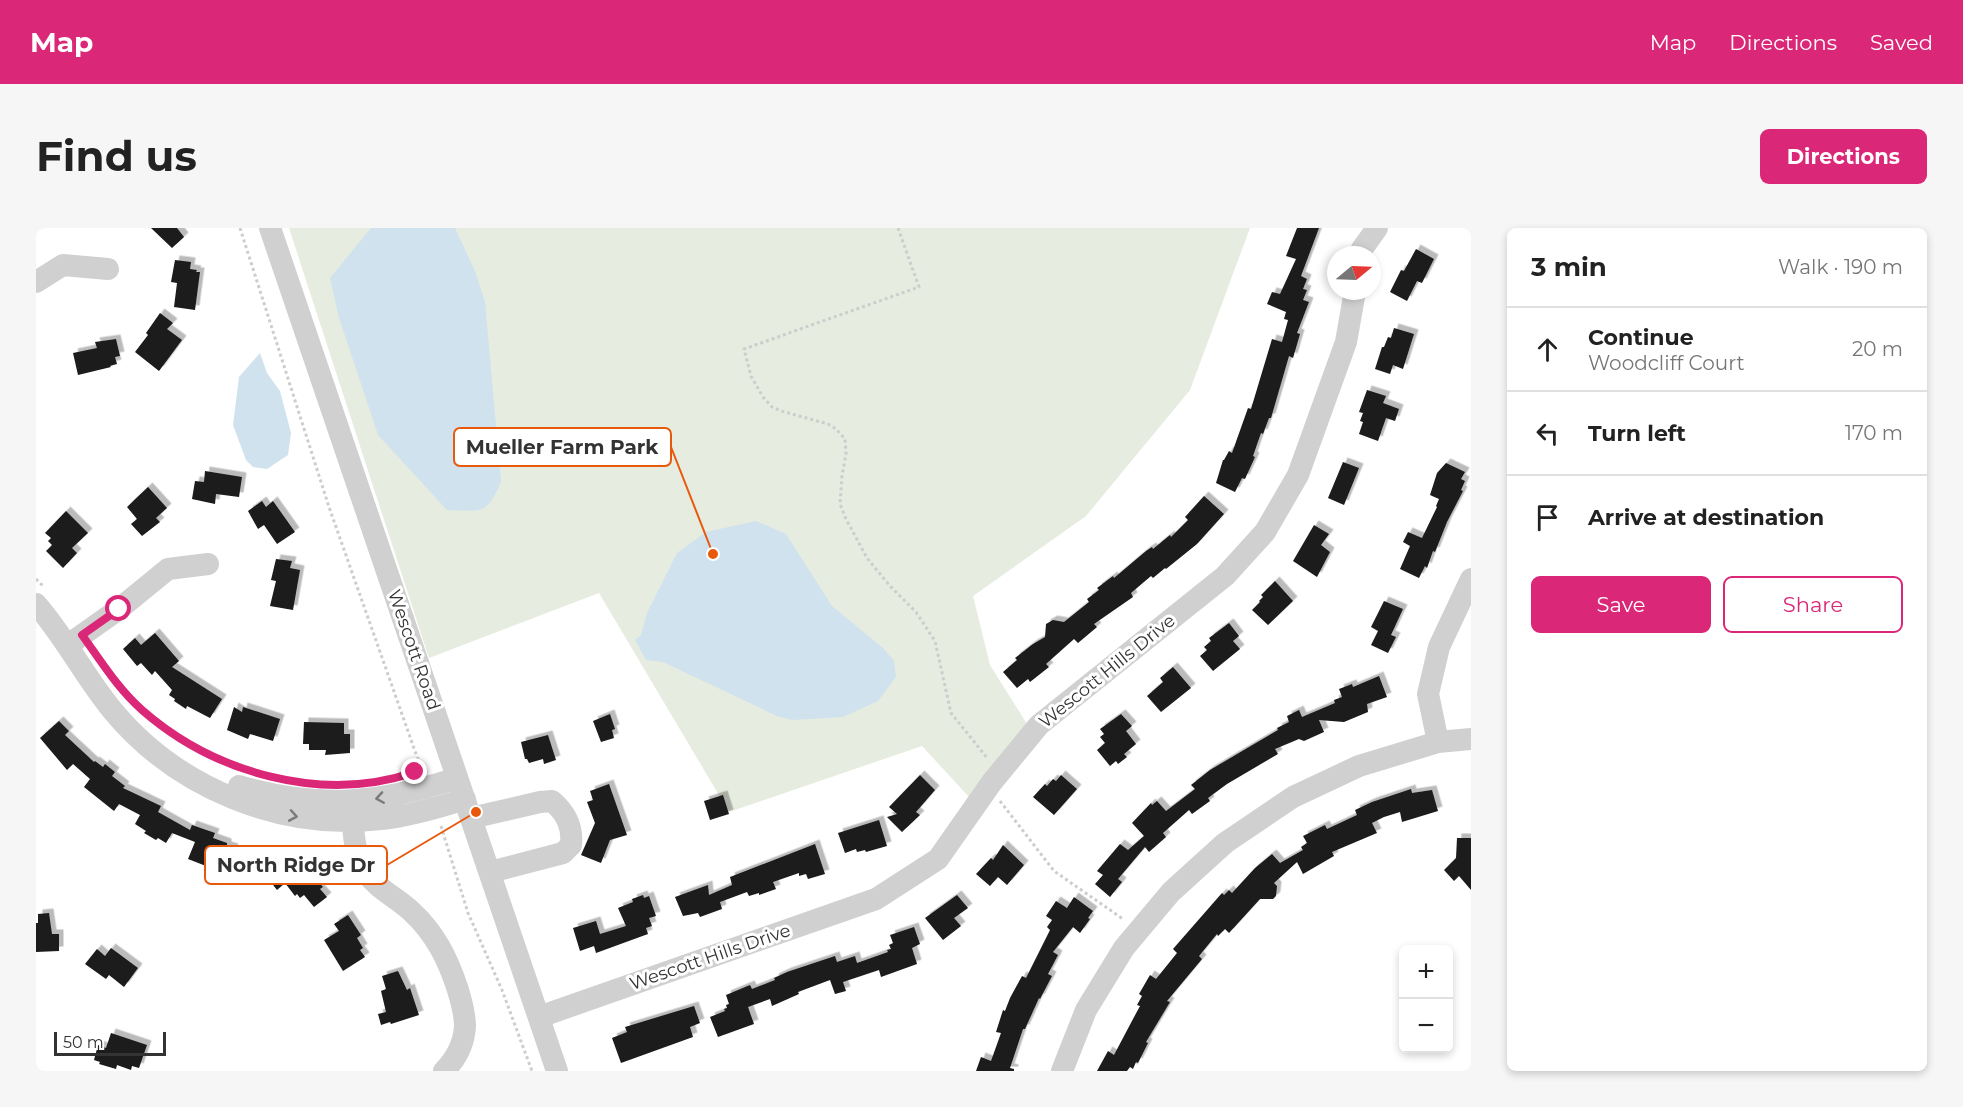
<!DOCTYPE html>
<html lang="en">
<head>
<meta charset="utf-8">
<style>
  body { margin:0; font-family:Montserrat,sans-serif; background:#f6f6f6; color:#222 }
  .controls { position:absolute; right:18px; bottom:18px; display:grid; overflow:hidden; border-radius:9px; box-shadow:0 3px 9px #0003 }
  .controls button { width:54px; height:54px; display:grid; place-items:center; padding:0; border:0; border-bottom:2px solid #e0e0e0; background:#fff; color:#222; font:30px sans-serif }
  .compass { position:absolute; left:1291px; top:18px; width:54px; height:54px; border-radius:50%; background:#fff; box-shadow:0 3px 9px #0003; rotate:71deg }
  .scale { position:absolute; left:18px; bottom:15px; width:112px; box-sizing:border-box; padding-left:6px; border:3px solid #333; border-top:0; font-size:16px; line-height:21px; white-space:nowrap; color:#333; -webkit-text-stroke:4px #fff; paint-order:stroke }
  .stop { position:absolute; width:18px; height:18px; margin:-14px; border:4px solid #db2777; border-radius:50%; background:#fff }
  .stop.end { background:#db2777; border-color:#fff; box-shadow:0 2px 6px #0008 }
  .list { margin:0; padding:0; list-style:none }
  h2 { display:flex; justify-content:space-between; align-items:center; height:78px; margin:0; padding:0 24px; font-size:26px }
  h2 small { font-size:20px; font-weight:400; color:#767676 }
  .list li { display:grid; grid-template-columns:39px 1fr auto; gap:18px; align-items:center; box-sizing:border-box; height:84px; padding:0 24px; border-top:2px solid #e0e0e0 }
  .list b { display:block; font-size:22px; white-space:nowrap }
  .list p { margin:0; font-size:20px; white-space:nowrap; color:#767676 }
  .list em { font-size:20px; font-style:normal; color:#767676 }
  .actions { display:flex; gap:12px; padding:18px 24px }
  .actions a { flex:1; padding:14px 0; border:2px solid #db2777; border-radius:9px; text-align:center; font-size:21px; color:#db2777 }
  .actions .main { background:#db2777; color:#fff }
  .icon { flex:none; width:33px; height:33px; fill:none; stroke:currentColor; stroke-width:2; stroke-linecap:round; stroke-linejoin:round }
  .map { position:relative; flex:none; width:1435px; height:843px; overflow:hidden; border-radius:9px }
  header { display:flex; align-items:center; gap:36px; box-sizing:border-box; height:84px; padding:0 30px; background:#db2777; color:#fff }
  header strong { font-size:28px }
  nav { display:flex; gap:33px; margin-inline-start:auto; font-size:21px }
  .intro { display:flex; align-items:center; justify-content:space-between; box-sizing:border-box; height:144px; padding:0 36px }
  h1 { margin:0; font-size:42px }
  .button { padding:15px 27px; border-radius:9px; background:#db2777; color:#fff; font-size:21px; font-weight:700 }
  main { display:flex; gap:36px; padding:0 36px }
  aside { flex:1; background:#fff; border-radius:9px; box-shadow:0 3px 9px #0003 }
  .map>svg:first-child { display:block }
</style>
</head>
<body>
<header>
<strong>Map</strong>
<nav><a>Map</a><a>Directions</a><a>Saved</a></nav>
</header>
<div class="intro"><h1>Find us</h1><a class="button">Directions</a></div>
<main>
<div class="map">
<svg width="1435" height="843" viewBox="0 0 1435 843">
  <defs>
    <filter id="shadow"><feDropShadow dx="4.5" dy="-4.5" stdDeviation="0" flood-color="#0004"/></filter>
  </defs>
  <rect width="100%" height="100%" fill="#fff"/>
  <!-- green -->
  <path fill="#e6ecdf" d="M253 0H1214L1154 162 1050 288 937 368 954 437 991 496 933 569 886 518 693 584 563 365 393 430Z"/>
  <!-- water -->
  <path fill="#cfe2ee" d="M335 0H419L439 43 449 74 465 254C450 288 445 283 411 282L342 207 303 90 294 50Z
    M224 125 231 145 244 163 255 205 252 227 231 241 217 239 210 232 197 197 203 149Z
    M720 293 750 306 796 378 847 420 858 433 860 449 842 473 807 489 756 492 741 488 627 434 610 432 599 412 605 407 611 385 641 325 670 304Z"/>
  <!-- building -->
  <path fill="#1a1a1a" filter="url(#shadow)" d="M115 0H141L148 9 136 20Z
    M1261 0H1283L1265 48 1271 51 1267 61 1271 62 1267 72 1273 74 1261 105 1264 106 1257 130 1253 128 1235 190H1233L1227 206 1225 205 1217 228 1219 229 1209 251 1206 250 1199 264 1180 255 1187 232H1188L1193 223 1196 225 1212 180 1215 181 1236 111 1246 114 1252 92 1248 91 1250 84 1231 76 1236 64 1244 66 1260 31 1250 28Z
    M1380 21 1398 31 1386 55 1381 53 1371 73 1354 64 1365 42 1368 43Z
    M139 32 155 34 154 41 161 42 160 44H164L159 82 138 79 141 55 135 54Z
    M124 85 137 95 131 101 146 112 123 143 99 124 112 107 110 105Z
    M1358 100 1378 106 1367 141 1357 137 1354 146 1339 141 1346 119H1348L1352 109 1355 110Z
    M80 111 84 128 79 129 81 136 74 138 75 139 42 147 37 125 61 120 59 114Z
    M1331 162 1350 168 1347 175 1363 181 1359 193 1350 190 1342 213 1323 206 1327 194 1324 193 1327 185 1323 184Z
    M1307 234 1323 240 1308 277 1292 270Z
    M1410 235 1429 244 1425 251 1429 253 1425 262 1427 263 1411 294 1399 324 1397 323 1391 340 1389 338 1383 350 1364 341 1374 318 1367 314 1372 304 1386 310 1401 279 1400 278 1403 271 1394 267 1401 245Z
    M169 243 206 249 203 269 180 266 179 276 156 271 159 253 168 254Z
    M112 259 131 280 120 290 124 294 106 308 95 296 101 291 91 279Z
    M1168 268 1188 286 1161 316 1130 341 1129 340 1117 350 1115 348 1095 365 1097 369 1058 396 1061 399 1042 415 1038 411 1010 436 1013 439 994 454 992 451 981 460 967 444 981 432 979 430 997 416 1009 409 1010 396 1017 392 1028 394 1053 374 1051 371 1063 362 1061 360 1077 348 1078 350 1110 323 1116 319 1117 321 1134 307 1135 309 1152 292 1149 289Z
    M226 273 230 279 237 273 259 304 241 316 228 297 222 301 212 283Z
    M30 283 52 305 36 320 41 325 27 340 10 323 16 317 12 313 15 310 9 305Z
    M1278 297 1293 306 1285 317 1294 324 1281 349 1257 333Z
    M240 331 256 333 254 340 264 342 257 382 234 378 240 353 235 352Z
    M1239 353 1257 373 1232 397 1216 382 1224 374 1223 373 1227 369 1225 367Z
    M1348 373 1367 381 1355 407 1360 409 1352 425 1335 417 1342 403 1335 399Z
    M1193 395 1203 408 1197 413 1204 421 1177 443 1164 428 1171 422 1168 419 1175 413 1173 410Z
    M119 405 143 433 136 439 186 471 174 490 151 478 150 481 138 473 139 471 133 467 136 462 119 443 116 447 105 435 101 438 87 421 99 410 105 417Z
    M1137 439 1155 460 1125 484 1111 468 1127 454 1124 450Z
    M1343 448 1351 469 1331 476 1332 484 1308 494 1283 492 1288 504 1268 513 1263 511 1239 521 1242 526 1191 556 1172 570 1174 573 1156 586 1153 582 1127 605 1130 609 1113 624 1109 619 1082 651 1086 654 1074 669 1059 656 1067 647 1061 643 1084 616 1092 622 1108 608 1096 595 1115 575 1116 577 1121 573 1130 583 1159 561 1155 557 1174 542 1242 502 1241 500 1253 494 1251 488 1263 482 1266 489 1299 475 1298 472 1306 469 1303 461 1316 456 1317 459Z
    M198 479 206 484 207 479 244 491 237 513 214 506 212 511 191 502Z
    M574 486 579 501 576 502 578 510 565 514 557 493Z
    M1085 486 1096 498 1090 503 1100 516 1088 526 1091 529 1082 536 1080 533 1074 538 1061 522 1069 515 1064 509 1068 506 1064 501Z
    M23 493 33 503 29 507 58 534 59 533 67 539 69 536 79 544 76 548 89 558 87 560 125 578 122 584 154 602 156 597 179 605 177 610 191 615V618L198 620 188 645 152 631 159 614 136 605 130 615 122 610 120 612 108 605 110 603 99 596 104 587 83 576 78 583 48 559 54 551 37 536 31 542 4 510Z
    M268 494 308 495V506H314V525L289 527 290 522H273V516H267Z
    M512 507 520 532 508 536 507 531 493 535 491 531H489L485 514Z
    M884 547 899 562 880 584 884 587 866 604 851 589 861 586 853 579Z
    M1025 547 1041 561 1018 587 997 569 1009 556 1011 558 1017 551 1020 553Z
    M573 556 591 607 574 612 565 635 545 627 559 595 551 574 557 572 554 563Z
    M1375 561 1376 565 1396 562 1402 583 1366 594 1364 584 1348 589 1336 595 1341 605 1296 624 1298 628 1267 646 1261 634 1238 655 1241 658 1240 668 1237 671H1224L1193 705 1189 701 1182 708 1181 706 1163 728 1166 731 1131 773 1134 774 1110 814 1112 815 1102 835 1100 834 1097 841 1094 839 1091 843H1061L1072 823 1078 827 1097 791 1104 778 1101 777 1106 768 1103 766 1114 747 1120 751 1141 725 1137 721 1186 665 1188 667 1193 662 1196 665 1219 640 1236 626 1244 635 1267 622 1265 619 1271 615 1267 608 1289 597 1291 601 1321 587 1319 582 1336 574Z
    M687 567 693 586 674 592 668 573Z
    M843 592 851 618 830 624 829 622 821 624 820 621 809 625 802 605Z
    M1421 610H1435V662L1423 648 1418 653 1408 642 1420 630Z
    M779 616 789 646 772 651 770 646 763 648V645L737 654 740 661 723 667V665L713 668 711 664 684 674 686 681 664 689 662 685 647 688 639 669 672 657 673 667 696 657 694 649Z
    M967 617 988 637 971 657 962 649 954 658 940 646 955 630 957 632Z
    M265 627 282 649 280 651 287 659 284 661 291 669 278 679 268 667 264 670 261 666 259 668 249 655 241 662 234 653 243 645 240 644Z
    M607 667 608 670 613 668 620 688 613 690 616 698 610 700 612 706 560 725 558 718 544 723 537 700 560 693 564 706 590 698 582 680 597 674 596 671Z
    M921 667 932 680 918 690 925 698 907 712 889 690Z
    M1038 669 1057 683 1052 690 1054 691 1044 705 1037 699 1017 724 1022 727 1012 746 1016 748 1004 771 1003 770 989 801H987L974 840 978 841V843H940L945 829 955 833 965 805 960 804 967 782 969 783 974 770 986 748 990 750 1014 702 1011 699 1016 692 1010 688 1020 673 1031 680Z
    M13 685 16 706H23V723L0 724V695H2V686Z
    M312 687 325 707 321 710 327 720 324 722 329 729 307 743 288 712 303 703 298 696Z
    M878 699 884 716 876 720 881 736 845 749 843 742 807 754 810 763 799 766 794 752 762 764 763 766 736 778 734 771 712 779 718 796 682 809 674 789 689 783 688 781 691 780 690 777 693 776 690 767 714 757 716 761 739 752 738 750 751 744 799 728 801 734 819 728 821 735 852 724 851 722 855 721 853 717 857 715 854 707Z
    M75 720 102 740 88 759 73 747 70 751 49 736 61 721 69 728Z
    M362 743 371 762 374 760 383 787 355 796 354 794 345 797 342 786 350 784 345 763 350 761 346 748Z
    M658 778 664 795 654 799 657 809 585 835 576 810 591 804 589 799Z
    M75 805 111 817 103 840 96 838 95 842 81 837 80 841 63 836 64 834 58 832 62 817 70 820Z"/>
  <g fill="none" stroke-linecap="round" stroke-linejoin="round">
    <!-- path -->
    <path stroke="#cdcdcd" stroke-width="3" stroke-dasharray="3 3" stroke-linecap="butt" d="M204 0 293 279 386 543
      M862 0 883 59 708 121 715 148 727 169 736 179 745 183 792 196 800 201 809 211 810 226 806 248 804 276 810 291 831 330 854 358 880 384 899 413 915 485 952 531
      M0 351 7 358
      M80 454C112 493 156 523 204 539
      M964 573 1018 643 1087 691
      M405 598 432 685 466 762 496 843"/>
    <!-- minor -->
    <path stroke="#d0d0d0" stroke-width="22" d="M234 0 521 843
      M1325 27 1326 21 1341 0
      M0 54 27 37 72 41
      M0 376C29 409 49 449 77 483 141 560 245 603 345 591 374 588 401 580 429 571
      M32 417 83 381 132 341 172 336
      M1402 514 1392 466 1403 419 1435 351
      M203 558C283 581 343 576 421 550
      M316 577C317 600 317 625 330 644 342 662 360 669 375 683 399 705 412 731 422 762 425 773 429 785 429 798 428 815 420 831 408 843
      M435 590 504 574 516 573C530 585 537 598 535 617L527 625 454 644
      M503 789 840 671 902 631 956 554 1003 497 1189 348 1229 304 1262 247 1310 114 1319 63
      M1026 843 1050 782 1088 720 1135 664 1189 615 1257 569 1323 538 1402 514 1435 511"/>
  </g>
  <!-- one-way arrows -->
  <defs><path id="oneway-chevron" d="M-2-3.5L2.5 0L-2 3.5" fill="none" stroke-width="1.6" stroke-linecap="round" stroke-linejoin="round" transform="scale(1.5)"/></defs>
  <g stroke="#7a7a7a">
    <use href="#oneway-chevron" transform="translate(344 570) rotate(171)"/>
    <use href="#oneway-chevron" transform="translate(257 588) rotate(10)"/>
  </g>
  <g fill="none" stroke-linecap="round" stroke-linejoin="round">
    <!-- route -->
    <path stroke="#db2777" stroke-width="8" d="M83 381 46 407C65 433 82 461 106 482 178 545 286 576 379 544"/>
  </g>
  <g text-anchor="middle" stroke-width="6" stroke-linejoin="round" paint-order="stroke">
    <!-- street labels -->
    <g font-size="18" fill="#333" stroke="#fff">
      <text transform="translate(378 422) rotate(71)" y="6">Wescott Road</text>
      <text transform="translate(1071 443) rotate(-39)" y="6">Wescott Hills Drive</text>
      <text transform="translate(674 729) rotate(-19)" y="6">Wescott Hills Drive</text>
    </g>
  </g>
  <!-- callouts -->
  <path fill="none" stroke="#e8590c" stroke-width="2" d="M677 326L635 219M440 584L351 637"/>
  <g fill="#e8590c" stroke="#fff" stroke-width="2">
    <circle cx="677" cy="326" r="6"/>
    <circle cx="440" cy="584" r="6"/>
  </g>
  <g fill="#fff" stroke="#e8590c" stroke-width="2">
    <rect x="418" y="200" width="217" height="38" rx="6"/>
    <rect x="169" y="618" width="182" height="38" rx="6"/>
  </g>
  <g font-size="20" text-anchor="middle" font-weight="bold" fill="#333">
    <text x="526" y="226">Mueller Farm Park</text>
    <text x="260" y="644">North Ridge Dr</text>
  </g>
</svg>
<div class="controls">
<button>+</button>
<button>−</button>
</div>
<svg class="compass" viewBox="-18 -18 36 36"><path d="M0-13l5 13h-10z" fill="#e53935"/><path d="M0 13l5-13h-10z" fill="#767676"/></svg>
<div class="scale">50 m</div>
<div class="stop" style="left:83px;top:381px"></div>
<div class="stop end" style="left:379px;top:544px"></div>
</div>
<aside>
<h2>3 min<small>Walk · 190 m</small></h2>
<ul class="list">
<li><svg class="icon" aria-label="ahead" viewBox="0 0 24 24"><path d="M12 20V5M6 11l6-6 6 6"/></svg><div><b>Continue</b><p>Woodcliff Court</p></div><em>20 m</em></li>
<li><svg class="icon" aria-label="left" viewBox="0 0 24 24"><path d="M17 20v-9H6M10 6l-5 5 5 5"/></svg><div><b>Turn left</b></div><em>170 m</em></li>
<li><svg class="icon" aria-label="arrive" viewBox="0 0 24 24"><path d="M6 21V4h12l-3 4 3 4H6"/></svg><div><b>Arrive at destination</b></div></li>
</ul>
<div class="actions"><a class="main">Save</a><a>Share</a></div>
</aside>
</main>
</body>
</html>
